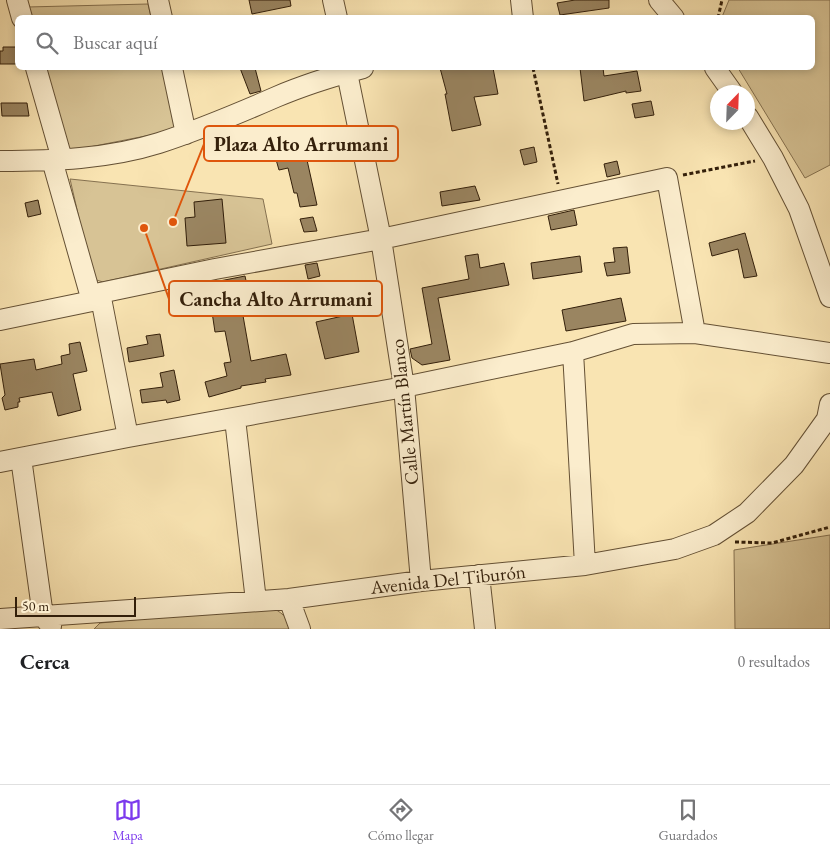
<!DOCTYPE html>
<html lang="es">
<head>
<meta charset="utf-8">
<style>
  body { margin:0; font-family:"EB Garamond",serif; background:#f6f6f6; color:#202124 }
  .compass { position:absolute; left:710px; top:85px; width:45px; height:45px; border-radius:50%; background:#fff; box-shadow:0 2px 8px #0003; rotate:23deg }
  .scale { position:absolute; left:15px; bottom:12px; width:121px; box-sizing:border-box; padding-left:5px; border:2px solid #331f0a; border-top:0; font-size:14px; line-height:18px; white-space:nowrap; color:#331f0a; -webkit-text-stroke:4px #fbedcd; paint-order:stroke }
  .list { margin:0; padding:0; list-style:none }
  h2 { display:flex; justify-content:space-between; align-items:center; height:65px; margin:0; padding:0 20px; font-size:21px }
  h2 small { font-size:16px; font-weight:400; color:#757577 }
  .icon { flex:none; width:28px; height:28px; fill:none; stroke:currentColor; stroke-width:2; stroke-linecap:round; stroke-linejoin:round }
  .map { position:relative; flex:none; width:830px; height:629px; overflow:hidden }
  .search { position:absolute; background:#fff; box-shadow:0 2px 8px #0003; left:15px; right:15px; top:15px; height:55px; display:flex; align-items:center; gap:12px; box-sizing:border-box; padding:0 18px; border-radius:8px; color:#757577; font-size:19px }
  .sheet { height:155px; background:#fff }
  nav { display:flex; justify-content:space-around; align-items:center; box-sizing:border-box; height:70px; border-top:1px solid #e0e0e0; background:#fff; font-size:14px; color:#757577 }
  nav a { display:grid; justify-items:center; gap:2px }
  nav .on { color:#7c3aed }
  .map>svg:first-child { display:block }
</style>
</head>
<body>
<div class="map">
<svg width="830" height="629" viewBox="0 0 830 629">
  <rect width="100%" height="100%" fill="#f9e4b2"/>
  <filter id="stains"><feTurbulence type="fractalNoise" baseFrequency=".004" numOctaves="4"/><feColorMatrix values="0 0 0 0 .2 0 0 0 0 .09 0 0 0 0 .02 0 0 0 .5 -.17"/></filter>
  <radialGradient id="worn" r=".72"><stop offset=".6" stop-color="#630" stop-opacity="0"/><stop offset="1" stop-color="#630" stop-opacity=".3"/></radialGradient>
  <!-- green -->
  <path fill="#d7c395" stroke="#857150" d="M729 0H830V165L805 178 738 68H812V18L722 17Z
    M148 4 151 17H30L27 7Z
    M42 68H162L176 130 64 152Z
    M70 179 263 199 272 244 103 282 93 279Z
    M830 535V629H735L734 550Z
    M270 607C282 612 287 617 291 629H94L100 623Z"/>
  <!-- building -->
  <path fill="#9a8561" stroke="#331f0a" d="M249 0H290L291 6 252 14Z
    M575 0H609V8L560 15 557 3Z
    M3 47H18V64H0V51H3Z
    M240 68H255L261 91 250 94Z
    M440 68H493L498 94 474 97 481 125 452 131 445 94H447Z
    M580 68H603L604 76 637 71 641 91 626 93V91L584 101Z
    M651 101 654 115 635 118 632 104Z
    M1 103H27L29 116H2Z
    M534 147 537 162 524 165 520 150Z
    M305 151 317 205 300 207 297 193H294L288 168 279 170 275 156Z
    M617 161 620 174 607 177 604 164Z
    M475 186 480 200 442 206 440 192Z
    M222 199 226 243 187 246 185 218 195 217 194 202Z
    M38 200 41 214 28 217 25 203Z
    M574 210 577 225 551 230 548 216Z
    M313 217 317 231 304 232 300 219Z
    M745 233 757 276 744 278 738 249 712 256 709 243Z
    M627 247 630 273 607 276 604 263 615 262 613 248Z
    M478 254 480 268 504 263 509 285 438 298 450 360 422 365 412 358 410 349 432 344 422 288 469 279 465 256Z
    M580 256 582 272 533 279 531 263Z
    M317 263 320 276 308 279 305 265Z
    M245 276 252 308 242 310 251 361 286 354 291 375 265 379 266 382 241 386V388L209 397 205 382 227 376 224 363 231 362 225 331 215 332 212 312 205 298 192 302 189 287Z
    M621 298 626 321 566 331 562 310Z
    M352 314 359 352 325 359 316 322Z
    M160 334 164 356 129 362 127 348 148 344 146 336Z
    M80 342 87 371 73 374 81 410 58 416 52 392 19 398 20 402H18V407L5 410 2 398 5 395 0 364 34 359 36 370 62 364 61 356 70 354 69 344Z
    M174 370 180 400 167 403 166 400 142 403 140 390 163 387 160 373Z"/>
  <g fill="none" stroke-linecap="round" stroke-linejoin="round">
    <defs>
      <path id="minor" d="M17 0 22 18
        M158 0 162 18
        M333 0 337 18
        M521 0 523 18
        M659 0 674 18
        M36 68 62 159
        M172 68 186 134
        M346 68 381 239 404 387 421 581
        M715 68 732 92
        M748 117 773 158 799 209 830 297
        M52 160 92 301
        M0 161C53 161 108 159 159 143 199 130 237 114 276 97 304 85 333 76 363 68
        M100 293 128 437
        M0 320 92 301 100 293 215 269 381 239 667 178 695 333
        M573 352 585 565
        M235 419 256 601
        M21 458 43 616 51 626
        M0 462 128 437 404 387 573 352 633 334 695 333 830 353
        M479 575 485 629
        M289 599 300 629
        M0 619 289 599 421 581 585 565 675 549 714 535 747 513 794 465 827 419 830 404"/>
    </defs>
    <!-- minor casing -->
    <use href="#minor" stroke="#645034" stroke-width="22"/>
    <!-- path -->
    <path stroke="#331f0a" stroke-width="3" stroke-dasharray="4 2.5" stroke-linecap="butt" d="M718 18 722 0
      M533 68 558 184
      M683 175 755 161
      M735 542 772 543 830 527"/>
    <!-- minor -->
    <use href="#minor" stroke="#fbedcd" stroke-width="20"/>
  </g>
  <g text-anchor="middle" stroke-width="4" stroke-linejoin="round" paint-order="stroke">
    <!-- street labels -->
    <g font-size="19" fill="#331f0a" stroke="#fbedcd">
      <text transform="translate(404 412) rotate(-96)" y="7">Calle Martín Blanco</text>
      <text transform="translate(448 579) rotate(-6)" y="7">Avenida Del Tiburón</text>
    </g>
  </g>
  <!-- callouts -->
  <path fill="none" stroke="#df560c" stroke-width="2" d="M173 222L204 144M144 228L169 299"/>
  <g fill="#df560c" stroke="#fbedcd" stroke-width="2">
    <circle cx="173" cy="222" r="5"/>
    <circle cx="144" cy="228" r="5"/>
  </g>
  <g fill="#fbedcd" stroke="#df560c" stroke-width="2">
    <rect x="204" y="126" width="194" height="35" rx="5"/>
    <rect x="169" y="281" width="213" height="35" rx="5"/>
  </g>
  <g font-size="20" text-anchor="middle" font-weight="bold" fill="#331f0a">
    <text x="301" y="151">Plaza Alto Arrumani</text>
    <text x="276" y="306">Cancha Alto Arrumani</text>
  </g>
  <rect width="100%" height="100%" filter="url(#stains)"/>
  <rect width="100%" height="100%" fill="url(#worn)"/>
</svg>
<svg class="compass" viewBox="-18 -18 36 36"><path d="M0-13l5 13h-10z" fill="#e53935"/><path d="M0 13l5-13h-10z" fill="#757577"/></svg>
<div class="scale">50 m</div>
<div class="search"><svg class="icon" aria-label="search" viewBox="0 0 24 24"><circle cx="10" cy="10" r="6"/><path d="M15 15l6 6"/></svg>Buscar aquí</div>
</div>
<section class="sheet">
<h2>Cerca<small>0 resultados</small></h2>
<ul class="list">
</ul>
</section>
<nav>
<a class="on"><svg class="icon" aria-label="map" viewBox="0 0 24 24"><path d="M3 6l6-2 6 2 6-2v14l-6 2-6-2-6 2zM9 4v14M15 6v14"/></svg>Mapa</a>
<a><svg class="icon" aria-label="directions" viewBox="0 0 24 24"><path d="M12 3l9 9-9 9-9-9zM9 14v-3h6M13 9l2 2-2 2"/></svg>Cómo llegar</a>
<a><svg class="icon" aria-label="saved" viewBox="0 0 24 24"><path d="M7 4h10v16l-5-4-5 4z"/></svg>Guardados</a>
</nav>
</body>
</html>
